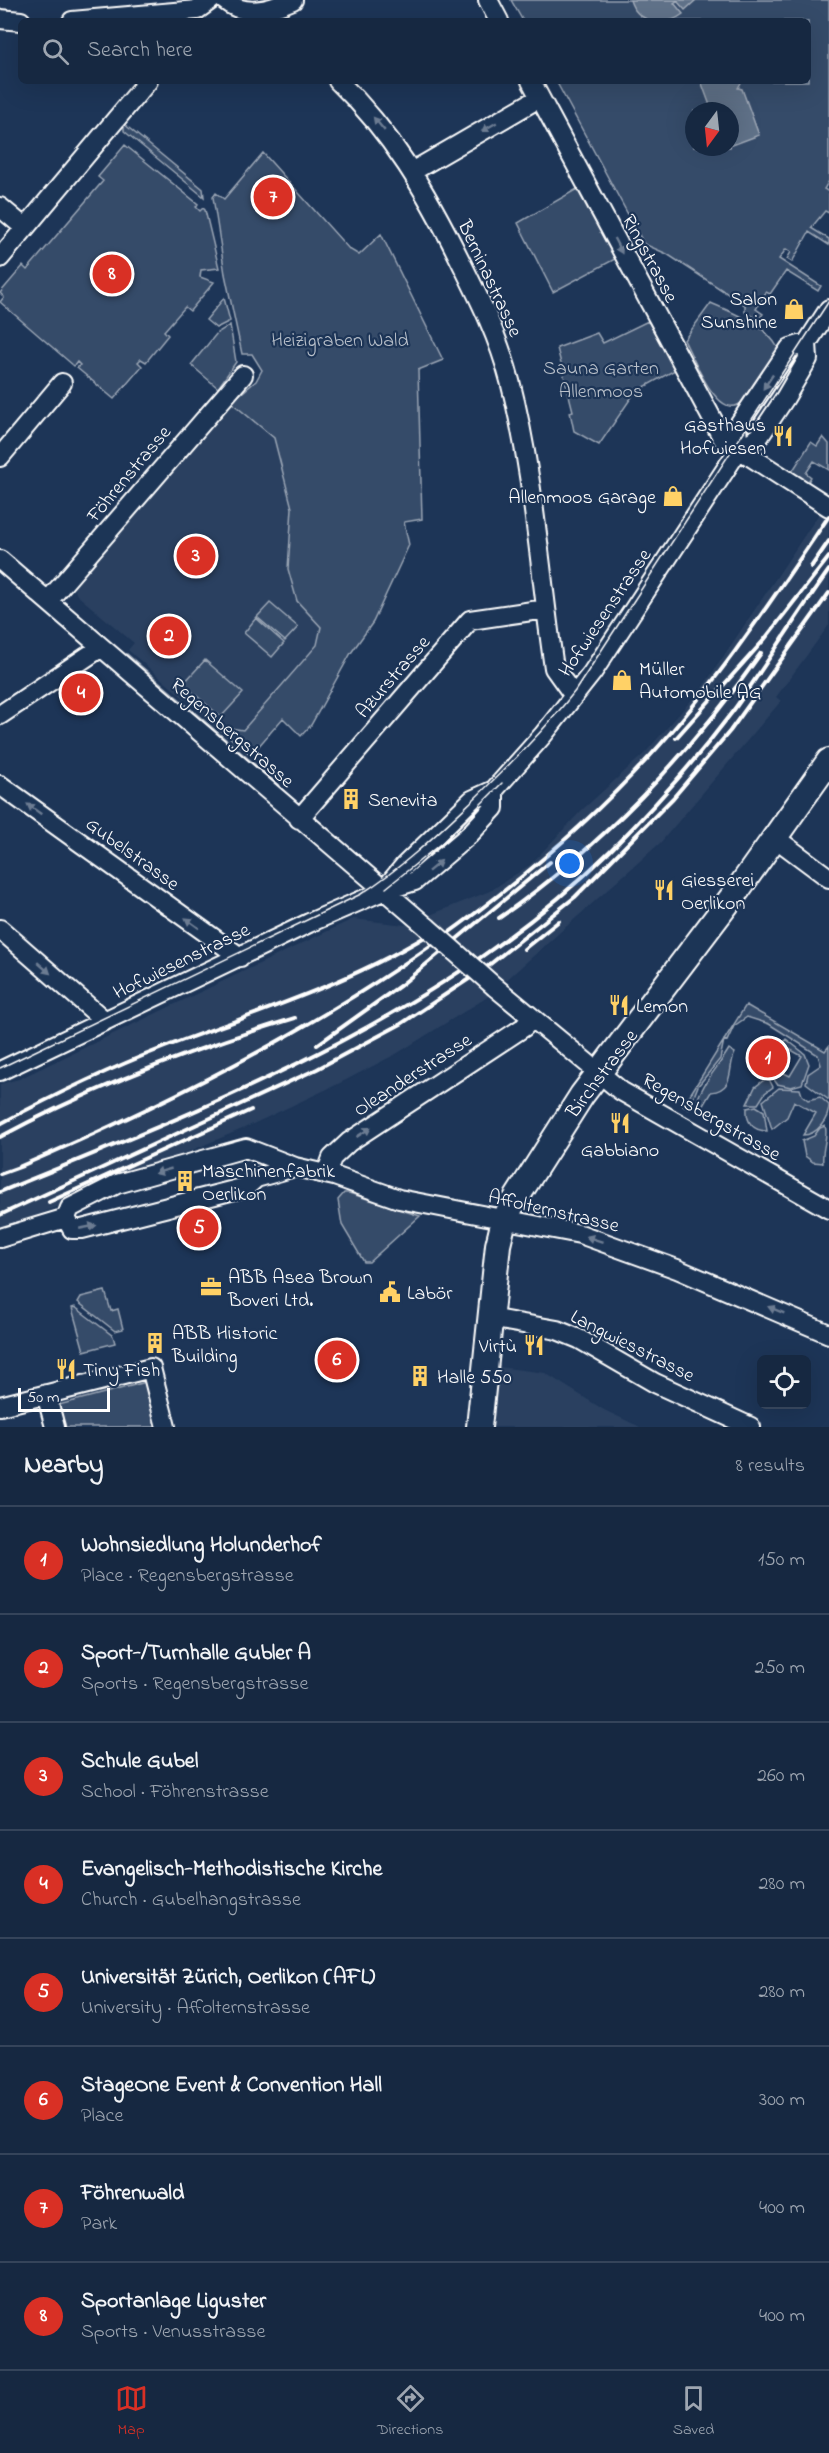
<!DOCTYPE html>
<html lang="en">
<head>
<meta charset="utf-8">
<style>
  body { margin:0; font-family:"Indie Flower",sans-serif; background:#23344c; color:#f1f3f6 }
  .controls { position:absolute; right:18px; bottom:18px; display:grid; overflow:hidden; border-radius:9px; box-shadow:0 6px 24px #0002 }
  .controls button { width:54px; height:54px; display:grid; place-items:center; padding:0; border:0; border-bottom:2px solid #35445a; background:#162841; color:#f1f3f6; font:30px sans-serif }
  .compass { position:absolute; left:685px; top:102px; width:54px; height:54px; border-radius:50%; background:#162841; box-shadow:0 6px 24px #0002; rotate:195deg }
  .scale { position:absolute; left:18px; bottom:15px; width:92px; box-sizing:border-box; padding-left:6px; border:3px solid #fff; border-top:0; font-size:16px; line-height:21px; white-space:nowrap; color:#fff; -webkit-text-stroke:4px #1d3557; paint-order:stroke }
  .you { position:absolute; left:570px; top:864px; width:21px; height:21px; margin:-15px; border:4px solid #fff; border-radius:50%; background:#1a73e8; box-shadow:0 0 0 9px #1a73e833 }
  .badge { display:grid; place-items:center; width:39px; height:39px; border-radius:50%; background:#d93025; color:#fff; font-size:20px; font-weight:700 }
  .pin { position:absolute; translate:-50% -50%; border:3px solid #fff; box-shadow:0 2px 6px #0006 }
  .list { margin:0; padding:0; list-style:none }
  h2 { display:flex; justify-content:space-between; align-items:center; height:78px; margin:0; padding:0 24px; font-size:26px }
  h2 small { font-size:20px; font-weight:400; color:#9ea6b1 }
  .list li { display:grid; grid-template-columns:39px 1fr auto; gap:18px; align-items:center; box-sizing:border-box; height:108px; padding:0 24px; border-top:2px solid #35445a }
  .list b { display:block; font-size:22px; white-space:nowrap }
  .list p { margin:0; font-size:20px; white-space:nowrap; color:#9ea6b1 }
  .list em { font-size:20px; font-style:normal; color:#9ea6b1 }
  .icon { flex:none; width:33px; height:33px; fill:none; stroke:currentColor; stroke-width:2; stroke-linecap:round; stroke-linejoin:round }
  .map { position:relative; flex:none; width:829px; height:1427px; overflow:hidden }
  .search { position:absolute; background:#162841; box-shadow:0 6px 24px #0002; left:18px; right:18px; top:18px; height:66px; display:flex; align-items:center; gap:15px; box-sizing:border-box; padding:0 21px; border-radius:9px; color:#9ea6b1; font-size:22px }
  .sheet { height:942px; background:#162841 }
  nav { display:flex; justify-content:space-around; align-items:center; box-sizing:border-box; height:84px; border-top:2px solid #35445a; background:#162841; font-size:16px; color:#9ea6b1 }
  nav a { display:grid; justify-items:center; gap:3px }
  nav .on { color:#d93025 }
  .map>svg:first-child { display:block }
</style>
</head>
<body>
<div class="map">
<svg width="829" height="1427" viewBox="0 0 829 1427">
  <rect width="100%" height="100%" fill="#1d3557"/>
  <filter id="ink" filterUnits="userSpaceOnUse"><feTurbulence type="fractalNoise" baseFrequency=".0167" numOctaves="2"/><feDisplacementMap in="SourceGraphic" scale="12" xChannelSelector="R" yChannelSelector="G"/><feConvolveMatrix kernelMatrix="1 2 1 2 8 2 1 2 1" color-interpolation-filters="sRGB"/></filter>
  <g filter="url(#ink)">
    <!-- built -->
    <path fill="#2a4161" d="M231 402 274 438 292 508 297 601 321 627 317 645 243 730 216 726 128 650 134 643 77 595 74 588 76 582Z
      M829 499V625L776 697 781 701 660 843 486 998 396 1054 340 1083 242 1129 0 1231V1084L19 1079 353 919 405 925 490 891 530 865 582 810 645 753 703 687Z
      M499 1367 545 1373 604 1410 640 1427H492Z"/>
    <!-- green -->
    <path fill="#364b69" stroke="#9aa5b4" stroke-width="1.5" fill-rule="evenodd" d="M511 0H829V181L824 189 829 192V213L825 211 811 228 829 239V245L809 232 792 262 787 259 791 252 786 249 779 259 821 286 818 291 786 271 770 294 766 292 756 309 763 314 758 320 745 312V305L667 254 644 244 556 81H808V21H523ZM694 111H730V147H694Z
      M124 124 203 189 204 197 124 131Z
      M125 145 198 204 196 207 200 211 203 208 205 210 219 268 201 270 200 277 214 282 190 311 185 307 164 331 168 335 146 362 141 359 138 362 142 366 114 399 77 368 80 365 77 362 74 366 0 302 4 297 0 293 23 266 27 270 103 181 98 177Z
      M263 153 349 249 359 255 381 234 443 360 418 370 422 519 404 522 409 545 373 622 351 653 311 725 301 736 283 718 251 755 216 726 243 730 317 645 321 627 297 601 288 569 292 508 274 438 231 402 256 381 262 370 252 354H242L225 274 213 197 216 193 224 199Z
      M577 189 615 259 553 292 518 223Z
      M224 298 230 321 216 328 206 320Z
      M711 303C735 314 765 324 778 348 768 365 757 389 742 402 718 424 693 356 684 340Z
      M648 321 675 370 635 392 599 445 574 431 570 412 573 411 557 348 597 333 603 343Z
      M230 325 236 362 218 388 191 365 217 333Z
      M823 437 829 444V470L814 461 806 473 811 477 806 485 790 475 811 442 817 446Z
      M270 603 298 627 285 641 257 617Z
      M256 618 284 643 272 657 244 633Z
      M127 654 280 786 278 789 125 656Z
      M205 660 243 693 221 717 183 684Z
      M746 1005 825 1051 829 1046V1100L806 1083 808 1074 821 1065 818 1055 769 1024 747 1017 734 1026 727 1041 724 1040 720 1059 698 1086 689 1109 683 1106Z
      M786 1039 805 1054 809 1064 802 1084 791 1087 777 1084 771 1075 784 1073 790 1076 802 1056 782 1045Z
      M729 1049 735 1053C727 1068 736 1089 711 1092L702 1107 696 1104C702 1083 718 1068 729 1049Z
      M768 1077 773 1087 765 1093 758 1104H747L755 1087Z
      M779 1088 800 1089 802 1095 808 1100 820 1097 829 1105C829 1119 817 1135 803 1135L816 1113 794 1101 787 1117 772 1129 763 1101Z
      M756 1106 764 1111 767 1131C753 1131 746 1122 747 1108Z
      M825 1126C829 1136 821 1149 823 1163L813 1162 805 1156 802 1141 814 1136 820 1128Z
      M344 1193H349L420 1216 369 1262H364L342 1225 338 1200Z
      M105 1291 111 1311 118 1309 123 1329 115 1331 78 1302 81 1297Z
      M75 1307 113 1336 115 1343 84 1351 72 1308Z
      M150 1381 162 1427H57L51 1407Z"/>
    <!-- water -->
    <path fill="#617289" stroke="#a0aab8" stroke-width="1.5" d="M630 0H696L685 10 677 1 674 3 683 14C665 28 637 23 630 0Z
      M701 81H742L738 88 742 89 759 135 730 146V111H712Z"/>
    <g fill="none" stroke-linecap="round" stroke-linejoin="round">
      <defs>
        <path id="minor" d="M224 0C245 18 270 10 293 0
          M488 0 499 21
          M0 19 21 21
          M72 21 197 10 211 0
          M338 81C392 133 427 193 460 260 480 300 499 338 510 381 534 474 540 573 554 668L574 696
          M531 81 723 439 829 507
          M413 171 539 98
          M0 207 25 228
          M0 258 148 81
          M739 449 737 427 790 348 807 343
          M0 457 62 383
          M0 560 427 927
          M48 601 243 375
          M0 715 100 648
          M0 785 240 957
          M299 819 470 620 546 609
          M774 837 829 878
          M383 891 404 866 472 800 494 790 543 735 592 673 739 449 759 437 785 398 808 359 807 343 829 309
          M0 929 105 1021
          M495 987 621 1091 829 1209
          M0 1071 309 923 383 891 415 881 469 835 494 808V790
          M295 1167 256 1178 246 1187 82 1229H72L66 1218 70 1208 117 1184 246 1148 295 1167 334 1176 399 1199 580 1234 677 1269 829 1334
          M326 1174 332 1158 349 1142 524 1027 532 1018
          M0 1238 66 1218
          M489 1318 557 1330 579 1339 655 1383 751 1427
          M46 1394 55 1427
          M0 1406 151 1368 166 1427"/>
        <path id="major" d="M479 1427 498 1245 504 1220 512 1205 582 1095 739 888 829 761"/>
      </defs>
      <!-- minor casing -->
      <use href="#minor" stroke="#fff" stroke-width="22"/>
      <!-- major casing -->
      <use href="#major" stroke="#fff" stroke-width="28"/>
      <!-- minor -->
      <use href="#minor" stroke="#1d3557" stroke-width="18"/>
      <!-- major -->
      <use href="#major" stroke="#1d3557" stroke-width="24"/>
      <!-- tram -->
      <path stroke="#fff" stroke-width="1.5" d="M386 888 444 841 502 783
        M0 1068 361 894C403 867 438 833 474 799 510 764 544 731 575 691L829 301"/>
      <!-- rail -->
      <path stroke="#fff" stroke-width="4" d="M811 567 829 541
        M676 738 764 640 829 557
        M499 918C601 847 690 754 761 653
        M524 949 559 921
        M317 1045 401 985 550 862
        M0 1124C54 1095 108 1069 165 1047 260 1011 355 982 441 927
        M0 1137C95 1086 192 1049 295 1018
        M14 1169C247 1070 477 944 650 756 717 683 773 598 829 516
        M0 1174 22 1166
        M0 1192C215 1104 442 1017 610 851 654 807 696 760 733 711 766 665 796 616 829 570
        M49 1202 251 1110
        M0 1215 317 1069 401 1024 484 969 575 897 673 798 730 731 829 593"/>
      <defs>
        <path id="minor-bridge" d="M427 927 495 987"/>
      </defs>
      <!-- minor-bridge casing -->
      <use href="#minor-bridge" stroke="#fff" stroke-width="22" stroke-linecap="butt"/>
      <!-- minor-bridge -->
      <use href="#minor-bridge" stroke="#1d3557" stroke-width="18"/>
    </g>
    <!-- one-way arrows -->
    <defs><path id="oneway-solid" d="M-6-.8H1V-3.2L6.5 0L1 3.2V.8H-6Z" transform="scale(1.5)"/></defs>
    <g fill="#6c7c92">
      <use href="#oneway-solid" transform="translate(379 124) rotate(-130)"/>
      <use href="#oneway-solid" transform="translate(489 127) rotate(150)"/>
      <use href="#oneway-solid" transform="translate(618 246) rotate(62)"/>
      <use href="#oneway-solid" transform="translate(768 382) rotate(124)"/>
      <use href="#oneway-solid" transform="translate(34 809) rotate(-144)"/>
      <use href="#oneway-solid" transform="translate(435 866) rotate(-39)"/>
      <use href="#oneway-solid" transform="translate(192 923) rotate(-144)"/>
      <use href="#oneway-solid" transform="translate(44 968) rotate(41)"/>
      <use href="#oneway-solid" transform="translate(364 1132) rotate(-33)"/>
      <use href="#oneway-solid" transform="translate(163 1171) rotate(164)"/>
      <use href="#oneway-solid" transform="translate(88 1227) rotate(-11)"/>
      <use href="#oneway-solid" transform="translate(594 1239) rotate(-162)"/>
      <use href="#oneway-solid" transform="translate(776 1310) rotate(-158)"/>
    </g>
  </g>
  <!-- icons -->
  <defs>
    <symbol id="shop-bare" viewBox="-9 -9 18 18"><path d="M-5-2.5h2.3a2.7 3.5 0 0 1 5.4 0H5L5.5 6h-11ZM-1.5-2.5h3a1.5 2.3 0 0 0-3 0Z" fill="#ffd166" stroke="#1d3557" stroke-width="2.5" paint-order="stroke"/></symbol>
    <symbol id="restaurant-bare" viewBox="-9 -9 18 18"><path d="M-5-6h1v4h1v-4h1v4h1v-4h1v5L-1.5 .5V6h-2V.5L-5-1ZM5-6V6H3V1.5H1.5Q1.5-4 5-6Z" fill="#ffd166" stroke="#1d3557" stroke-width="2.5" paint-order="stroke"/></symbol>
    <symbol id="building-bare" viewBox="-9 -9 18 18"><path d="M-4-6H4V6H1V3H-1V6H-4ZM-2.5-4.3h1.7v1.8h-1.7ZM.8-4.3h1.7v1.8H.8ZM-2.5-1h1.7V.8h-1.7ZM.8-1h1.7V.8H.8Z" fill="#ffd166" stroke="#1d3557" stroke-width="2.5" paint-order="stroke"/></symbol>
    <symbol id="office-bare" viewBox="-9 -9 18 18"><path d="M-6-3h4V-5.5h4V-3h4V5H-6ZM-1-4.5V-3h2v-1.5ZM-6 0V1H6V0Z" fill="#ffd166" stroke="#1d3557" stroke-width="2.5" paint-order="stroke"/></symbol>
    <symbol id="civic-bare" viewBox="-9 -9 18 18"><path d="M-.6-6.5H3V-4.5H.6V-3L4-1V1h2V6H-6V1h2V-1L-.6-3ZM-1.2 2.5V6h2.4V2.5Z" fill="#ffd166" stroke="#1d3557" stroke-width="2.5" paint-order="stroke"/></symbol>
  </defs>
  <g fill-rule="evenodd">
    <use href="#shop-bare" x="779" y="294" width="30" height="30"/>
    <use href="#restaurant-bare" x="768" y="421" width="30" height="30"/>
    <use href="#shop-bare" x="658" y="481" width="30" height="30"/>
    <use href="#shop-bare" x="607" y="665" width="30" height="30"/>
    <use href="#building-bare" x="336" y="784" width="30" height="30"/>
    <use href="#restaurant-bare" x="649" y="875" width="30" height="30"/>
    <use href="#restaurant-bare" x="604" y="990" width="30" height="30"/>
    <use href="#restaurant-bare" x="605" y="1108" width="30" height="30"/>
    <use href="#building-bare" x="170" y="1166" width="30" height="30"/>
    <use href="#office-bare" x="196" y="1272" width="30" height="30"/>
    <use href="#civic-bare" x="375" y="1277" width="30" height="30"/>
    <use href="#building-bare" x="140" y="1328" width="30" height="30"/>
    <use href="#restaurant-bare" x="519" y="1330" width="30" height="30"/>
    <use href="#restaurant-bare" x="51" y="1354" width="30" height="30"/>
    <use href="#building-bare" x="405" y="1361" width="30" height="30"/>
  </g>
  <g text-anchor="middle" stroke-width="4.5" stroke-linejoin="round" paint-order="stroke">
    <!-- street labels -->
    <g font-size="20" fill="#fff" stroke="#1d3557">
      <text transform="translate(651 258) rotate(62)" y="7">Ringstrasse</text>
      <text transform="translate(491 278) rotate(65)" y="7">Berninastrasse</text>
      <text transform="translate(128 473) rotate(-50)" y="7">Föhrenstrasse</text>
      <text transform="translate(604 612) rotate(-56)" y="7">Hofwiesenstrasse</text>
      <text transform="translate(392 676) rotate(-49)" y="7">Azurstrasse</text>
      <text transform="translate(233 732) rotate(41)" y="7">Regensbergstrasse</text>
      <text transform="translate(133 853) rotate(36)" y="7">Gubelstrasse</text>
      <text transform="translate(181 960) rotate(-26)" y="7">Hofwiesenstrasse</text>
      <text transform="translate(601 1073) rotate(-53)" y="7">Birchstrasse</text>
      <text transform="translate(412 1074) rotate(-33)" y="7">Oleanderstrasse</text>
      <text transform="translate(712 1116) rotate(30)" y="7">Regensbergstrasse</text>
      <text transform="translate(554 1210) rotate(13)" y="7">Affolternstrasse</text>
      <text transform="translate(633 1345) rotate(27)" y="7">Langwiesstrasse</text>
    </g>
    <!-- poi labels -->
    <g font-size="20" fill="#fff" stroke="#1d3557" text-anchor="start">
      <text x="777" y="305" text-anchor="end">Salon<tspan x="777" dy="23">Sunshine</tspan></text>
      <text x="766" y="431" text-anchor="end">Gasthaus<tspan x="766" dy="23">Hofwiesen</tspan></text>
      <text x="656" y="503" text-anchor="end">Allenmoos Garage</text>
      <text x="639" y="675">Müller<tspan x="639" dy="23">Automobile AG</tspan></text>
      <text x="368" y="806">Senevita</text>
      <text x="681" y="886">Giesserei<tspan x="681" dy="23">Oerlikon</tspan></text>
      <text x="636" y="1012">Lemon</text>
      <text x="620" y="1156" text-anchor="middle">Gabbiano</text>
      <text x="202" y="1177">Maschinenfabrik<tspan x="202" dy="23">Oerlikon</tspan></text>
      <text x="228" y="1283">ABB Asea Brown<tspan x="228" dy="23">Boveri Ltd.</tspan></text>
      <text x="407" y="1299">Labör</text>
      <text x="172" y="1339">ABB Historic<tspan x="172" dy="23">Building</tspan></text>
      <text x="517" y="1352" text-anchor="end">Virtù</text>
      <text x="83" y="1376">Tiny Fish</text>
      <text x="437" y="1383">Halle 550</text>
    </g>
    <!-- park labels -->
    <g font-size="20" fill="#b9c0ca" stroke="#1d3557">
      <text x="340" y="346">Heizigraben Wald</text>
      <text x="601" y="374">Sauna Garten<tspan x="601" dy="23">Allenmoos</tspan></text>
    </g>
  </g>
</svg>
<div class="controls">
<button><svg class="icon" aria-label="locate" viewBox="0 0 24 24"><circle cx="12" cy="12" r="6"/><path d="M12 2v4M12 18v4M2 12h4M18 12h4"/></svg></button>
</div>
<svg class="compass" viewBox="-18 -18 36 36"><path d="M0-13l5 13h-10z" fill="#e53935"/><path d="M0 13l5-13h-10z" fill="#9ea6b1"/></svg>
<div class="scale">50 m</div>
<div class="you"></div>
<div class="pin badge" style="left:768px;top:1058px">1</div>
<div class="pin badge" style="left:169px;top:636px">2</div>
<div class="pin badge" style="left:196px;top:556px">3</div>
<div class="pin badge" style="left:81px;top:693px">4</div>
<div class="pin badge" style="left:199px;top:1228px">5</div>
<div class="pin badge" style="left:337px;top:1360px">6</div>
<div class="pin badge" style="left:273px;top:197px">7</div>
<div class="pin badge" style="left:112px;top:274px">8</div>
<div class="search"><svg class="icon" aria-label="search" viewBox="0 0 24 24"><circle cx="10" cy="10" r="6"/><path d="M15 15l6 6"/></svg>Search here</div>
</div>
<section class="sheet">
<h2>Nearby<small>8 results</small></h2>
<ul class="list">
<li><span class="badge">1</span><div><b>Wohnsiedlung Holunderhof</b><p>Place · Regensbergstrasse</p></div><em>150 m</em></li>
<li><span class="badge">2</span><div><b>Sport-/Turnhalle Gubler A</b><p>Sports · Regensbergstrasse</p></div><em>250 m</em></li>
<li><span class="badge">3</span><div><b>Schule Gubel</b><p>School · Föhrenstrasse</p></div><em>260 m</em></li>
<li><span class="badge">4</span><div><b>Evangelisch-Methodistische Kirche</b><p>Church · Gubelhangstrasse</p></div><em>280 m</em></li>
<li><span class="badge">5</span><div><b>Universität Zürich, Oerlikon (AFL)</b><p>University · Affolternstrasse</p></div><em>280 m</em></li>
<li><span class="badge">6</span><div><b>StageOne Event &amp; Convention Hall</b><p>Place</p></div><em>300 m</em></li>
<li><span class="badge">7</span><div><b>Föhrenwald</b><p>Park</p></div><em>400 m</em></li>
<li><span class="badge">8</span><div><b>Sportanlage Liguster</b><p>Sports · Venusstrasse</p></div><em>400 m</em></li>
</ul>
</section>
<nav>
<a class="on"><svg class="icon" aria-label="map" viewBox="0 0 24 24"><path d="M3 6l6-2 6 2 6-2v14l-6 2-6-2-6 2zM9 4v14M15 6v14"/></svg>Map</a>
<a><svg class="icon" aria-label="directions" viewBox="0 0 24 24"><path d="M12 3l9 9-9 9-9-9zM9 14v-3h6M13 9l2 2-2 2"/></svg>Directions</a>
<a><svg class="icon" aria-label="saved" viewBox="0 0 24 24"><path d="M7 4h10v16l-5-4-5 4z"/></svg>Saved</a>
</nav>
</body>
</html>
